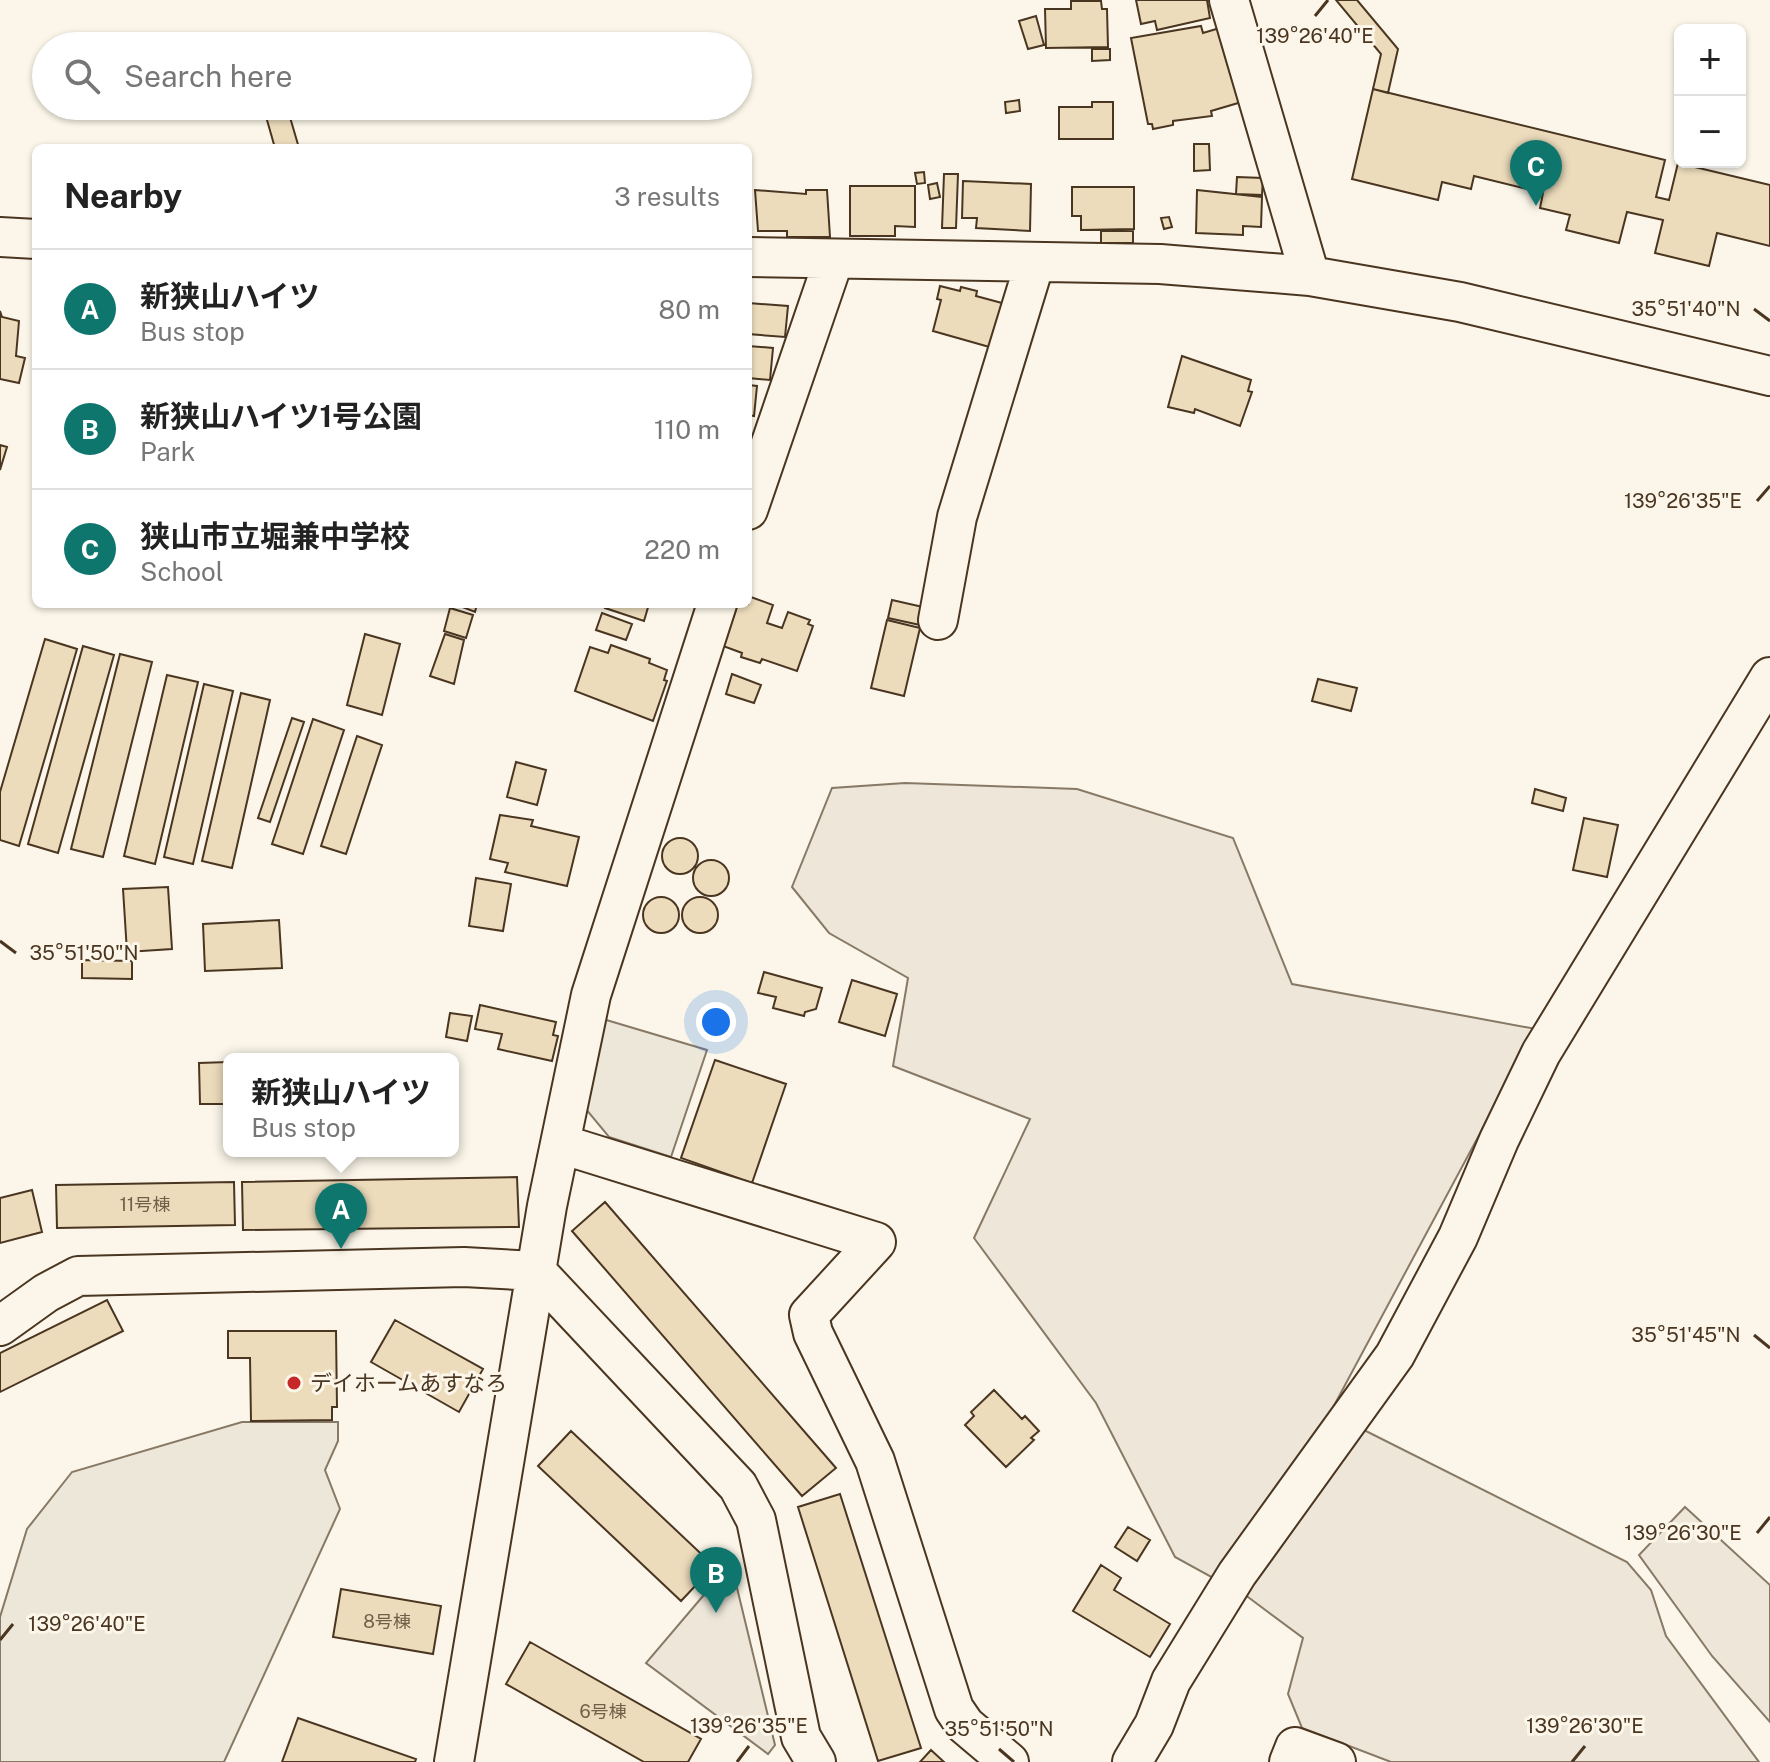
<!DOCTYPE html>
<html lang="en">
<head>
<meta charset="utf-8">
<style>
  body { margin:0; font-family:"Public Sans","Noto Sans JP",sans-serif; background:#f2f2f2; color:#222 }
  .controls { position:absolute; right:24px; top:24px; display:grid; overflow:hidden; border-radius:12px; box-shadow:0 2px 6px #0004 }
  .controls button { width:72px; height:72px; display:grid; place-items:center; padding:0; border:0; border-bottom:2px solid #e0e0e0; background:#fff; color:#222; font:40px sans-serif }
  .you { position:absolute; left:716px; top:1022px; width:28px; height:28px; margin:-20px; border:6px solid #fff; border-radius:50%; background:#1a73e8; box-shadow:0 0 0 12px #1a73e833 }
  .badge { display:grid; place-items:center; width:52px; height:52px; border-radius:50%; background:#0f766e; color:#fff; font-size:26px; font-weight:700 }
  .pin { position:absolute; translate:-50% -66px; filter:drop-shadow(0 2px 4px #0008) }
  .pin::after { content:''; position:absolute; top:42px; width:28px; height:24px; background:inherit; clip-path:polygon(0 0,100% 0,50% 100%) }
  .popup { position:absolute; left:223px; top:1053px; width:236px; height:104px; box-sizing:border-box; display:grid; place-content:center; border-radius:12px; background:#fff; filter:drop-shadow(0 2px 6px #0005); font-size:26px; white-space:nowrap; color:#767676 }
  .popup b { font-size:30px; color:#222 }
  .popup::after { content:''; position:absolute; left:50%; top:100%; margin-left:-16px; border:16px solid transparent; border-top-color:#fff }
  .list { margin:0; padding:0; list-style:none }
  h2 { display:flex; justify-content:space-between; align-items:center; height:104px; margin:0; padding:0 32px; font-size:34px }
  h2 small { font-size:26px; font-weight:400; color:#767676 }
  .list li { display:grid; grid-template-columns:52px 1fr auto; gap:24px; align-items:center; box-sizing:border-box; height:120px; padding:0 32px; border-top:2px solid #e0e0e0 }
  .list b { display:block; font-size:30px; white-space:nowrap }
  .list p { margin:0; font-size:26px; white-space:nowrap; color:#767676 }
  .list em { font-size:26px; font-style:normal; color:#767676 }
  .icon { flex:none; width:44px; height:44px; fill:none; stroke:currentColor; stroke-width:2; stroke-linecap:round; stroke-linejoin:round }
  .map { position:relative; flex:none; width:1770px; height:1762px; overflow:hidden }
  .search { position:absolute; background:#fff; box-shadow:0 2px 6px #0004; left:32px; top:32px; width:720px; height:88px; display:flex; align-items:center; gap:20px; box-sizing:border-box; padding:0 28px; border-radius:44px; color:#767676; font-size:30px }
  .panel { position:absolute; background:#fff; box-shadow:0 2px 6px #0004; left:32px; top:144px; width:720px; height:464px; border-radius:12px }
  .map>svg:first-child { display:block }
</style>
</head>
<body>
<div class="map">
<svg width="1770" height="1762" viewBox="0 0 1770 1762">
  <rect width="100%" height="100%" fill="#fbf6e9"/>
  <!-- green -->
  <path fill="#ede6d9" stroke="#887966" stroke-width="2" d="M905 783 1077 789 1233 838 1292 984 1536 1029 1330 1413 1627 1562 1651 1590 1666 1636 1759 1762H1391L1302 1728 1288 1694 1303 1638 1248 1597 1175 1557 1096 1403 974 1238 1030 1119 893 1066 908 978 829 933 792 887 832 788Z
    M1685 1507 1770 1585V1722L1712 1656 1639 1555Z
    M731 1563 775 1745 768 1754 646 1663Z"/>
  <!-- parking -->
  <path fill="#ede7d9" stroke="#887966" stroke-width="2" d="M603 1019 707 1050 671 1157 609 1137 585 1108Z
    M242 1422H338V1441L325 1470 340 1509 224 1762H0V1617L27 1529 72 1472Z"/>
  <!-- building -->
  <path fill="#ecdcbc" stroke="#4a3520" stroke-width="2" d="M1136 0H1207L1210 18 1157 30 1155 21 1141 24Z
    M1336 0H1357L1398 49 1388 93 1373 89 1381 54Z
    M1071 1H1101L1102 9H1107L1108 47 1046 48 1045 9H1071Z
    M1036 16 1044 45 1028 49 1019 21Z
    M1201 26 1203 33 1223 27 1245 101 1211 111 1212 116 1173 121V125L1153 129 1152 124H1148L1131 38Z
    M1092 49H1110V60L1092 61Z
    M1373 89 1665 160 1656 197 1669 200 1678 163 1770 185V246L1717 233 1709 266 1655 253 1663 220 1627 212 1619 243 1566 230 1570 215 1540 208 1543 193 1474 176 1471 189 1442 182 1438 200 1352 179Z
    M1019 100 1020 111 1006 113 1005 102Z
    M1092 102H1113V139H1059V107H1092Z
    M287 107 299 148H275L265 113Z
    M1194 144H1209L1210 170 1194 171Z
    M924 172 925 183 917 184 915 173Z
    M944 174H958L956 228H942Z
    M1237 177 1263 178 1262 195 1236 194Z
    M963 181 1031 184 1030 231 976 228 977 218H962Z
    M937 183 940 197 930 199 928 185Z
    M850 186H915V227L895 226V236H850Z
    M1072 187H1134V229L1081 230V216H1072Z
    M755 190 806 194V190H827L830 237H787V231H758Z
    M1197 190 1262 197 1261 227 1243 226V235L1196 233Z
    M1169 217 1172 227 1164 229 1161 218Z
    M1101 231H1133V243H1101Z
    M940 286 960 291 961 287 977 291 976 296 1013 306 1000 350 933 331 941 300 937 299Z
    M748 303 788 306 785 337 748 334Z
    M0 311 2 317 19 321 16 356 25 358 19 383 0 379Z
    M748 346 773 348 770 380 748 378Z
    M1182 356 1251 380 1248 391 1252 392 1240 426 1195 409 1194 413 1168 407Z
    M748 385 757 386 754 416 748 415Z
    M0 445 7 447 0 470Z
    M748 596 773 605 767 623 782 628 788 612 810 620 808 624 813 626 797 671 762 659 760 663 741 657 742 653 723 646 738 604H748Z
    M892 600 923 607 920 625 888 618Z
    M455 604H477L475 612Z
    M606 604H649L644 621 605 608Z
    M450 608 473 615 466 638 444 631Z
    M602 613 632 624 626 640 596 630Z
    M887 620 920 628 904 696 871 688Z
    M365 634 400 644 382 715 347 705Z
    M445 634 464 640 454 684 430 676Z
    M45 639 77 649 19 846 0 840V792Z
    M611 645 650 659 649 663 667 670 664 680 667 681 653 721 575 691 590 647 608 653Z
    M83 646 114 655 58 853 28 844Z
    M120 654 152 662 103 857 71 849Z
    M732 674 761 685 754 703 726 694Z
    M167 675 198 682 155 864 124 856Z
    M1318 679 1357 688 1351 711 1312 701Z
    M204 684 233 691 193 864 164 857Z
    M241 693 270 700 232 868 202 861Z
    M292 718 304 722 270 822 258 818Z
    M313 719 344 730 303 854 272 844Z
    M357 736 382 745 346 854 321 846Z
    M516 762 546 770 537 805 507 797Z
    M1535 789 1566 798 1563 811 1532 803Z
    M500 815 533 820 531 826 579 837 567 886 505 872 508 863 490 859Z
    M1584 818 1618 825 1607 877 1573 870Z
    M662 856a18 18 0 1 1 36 0a18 18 0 1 1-36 0Z
    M693 878a18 18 0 1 1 36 0a18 18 0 1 1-36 0Z
    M476 878 511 884 503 931 469 926Z
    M168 887 172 949 127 952 123 889Z
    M682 915a18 18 0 1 1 36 0a18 18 0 1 1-36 0Z
    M643 915a18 18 0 1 1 36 0a18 18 0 1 1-36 0Z
    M279 920 282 968 205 971 203 924Z
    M82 960 132 961V979L82 978Z
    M764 972 822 988 816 1009 805 1012 804 1016 773 1008 776 997 758 993Z
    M852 980 897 994 885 1036 839 1022Z
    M480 1005 556 1022 553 1035 558 1036 552 1061 498 1049 502 1034 475 1029Z
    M450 1013 472 1016 467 1041 446 1037Z
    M715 1060 786 1084 752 1183 681 1158Z
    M229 1062V1104H200L199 1063Z
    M517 1177 519 1227 243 1230 242 1182Z
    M234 1182 235 1225 57 1228 56 1185Z
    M32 1190 42 1232 0 1243V1198Z
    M605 1202 836 1468 802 1496 572 1231Z
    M107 1300 123 1331 0 1392V1353Z
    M395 1320 483 1369 459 1412 371 1362Z
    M228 1331H336L337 1407H332V1420L251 1421 250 1358H228Z
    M994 1390 1022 1419 1025 1416 1039 1431 1031 1438 1034 1440 1006 1467 965 1425 974 1416 971 1412Z
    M571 1431 714 1566 681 1601 538 1466Z
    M840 1494 921 1748 878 1761 798 1507Z
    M1128 1527 1150 1540 1137 1561 1115 1547Z
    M1101 1565 1121 1578 1114 1590 1170 1624 1150 1657 1073 1611Z
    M341 1589 441 1606 433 1654 333 1637Z
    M530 1642 701 1739 688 1762H644L506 1684Z
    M298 1718 416 1759 415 1762H282Z
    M931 1750 944 1762H920Z"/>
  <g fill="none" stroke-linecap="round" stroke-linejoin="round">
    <defs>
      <path id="minor" d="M1229 0 1310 276
        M0 237 36 239
        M748 257 1160 264 1310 276 1460 302 1770 376
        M748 510 834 259
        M938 620 957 517 1035 262
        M561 1144 876 1242 809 1315 813 1333 875 1461 954 1709 965 1725 1009 1762
        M0 1326 46 1293 78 1276 464 1267 536 1271 738 1486 756 1520 801 1737 816 1762
        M454 1762 547 1206 591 995 717 604
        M1132 1762 1154 1725 1171 1681 1237 1574 1395 1355 1458 1237 1499 1140 1541 1053 1770 677
        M1289 1762 1295 1747 1336 1762"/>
    </defs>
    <!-- minor casing -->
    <use href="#minor" stroke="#4a3520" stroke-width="42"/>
    <!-- minor -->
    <use href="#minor" stroke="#fbf6e9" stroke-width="38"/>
  </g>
  <!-- ticks -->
  <path fill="none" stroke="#4a3520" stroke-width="3" d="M1315 16 1328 0M1754 309 1770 321M1757 501 1770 486M0 941 16 953M1754 1335 1770 1348M1757 1533 1770 1517M0 1640 13 1624M999 1749 1014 1762M737 1762 749 1746M1572 1762 1585 1746"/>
  <!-- markers -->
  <circle fill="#c62828" stroke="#fbf6e9" stroke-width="3" cx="294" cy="1383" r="8"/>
  <g text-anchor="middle" stroke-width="6" stroke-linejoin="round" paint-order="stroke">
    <!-- number labels -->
    <g font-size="18" fill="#725f47">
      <text x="145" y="1211">11号棟</text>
      <text x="387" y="1628">8号棟</text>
      <text x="603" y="1718">6号棟</text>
    </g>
    <!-- poi labels -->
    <g font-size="22" fill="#4a3520" stroke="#fbf6e9" text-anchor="start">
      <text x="310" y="1391">デイホームあすなろ</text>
    </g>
  </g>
  <g font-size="20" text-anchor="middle" fill="#4a3520" stroke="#fbf6e9" stroke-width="6" stroke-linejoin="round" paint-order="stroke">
    <text x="1315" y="43">139°26'40"E</text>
    <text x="1686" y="316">35°51'40"N</text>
    <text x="1683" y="508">139°26'35"E</text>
    <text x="84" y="960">35°51'50"N</text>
    <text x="1686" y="1342">35°51'45"N</text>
    <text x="1683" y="1540">139°26'30"E</text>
    <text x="87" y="1631">139°26'40"E</text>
    <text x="749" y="1733">139°26'35"E</text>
    <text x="1585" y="1733">139°26'30"E</text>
    <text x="999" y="1736">35°51'50"N</text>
  </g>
</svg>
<div class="controls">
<button>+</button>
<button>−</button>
</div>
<div class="you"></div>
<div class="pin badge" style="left:341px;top:1249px">A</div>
<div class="popup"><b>新狭山ハイツ</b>Bus stop</div>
<div class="pin badge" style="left:716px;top:1613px">B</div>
<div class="pin badge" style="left:1536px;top:206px">C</div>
<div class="search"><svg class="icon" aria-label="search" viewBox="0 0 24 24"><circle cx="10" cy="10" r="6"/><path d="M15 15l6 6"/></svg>Search here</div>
<section class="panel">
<h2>Nearby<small>3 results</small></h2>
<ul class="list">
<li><span class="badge">A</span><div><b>新狭山ハイツ</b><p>Bus stop</p></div><em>80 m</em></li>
<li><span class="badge">B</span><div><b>新狭山ハイツ1号公園</b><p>Park</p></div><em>110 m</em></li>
<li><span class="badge">C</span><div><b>狭山市立堀兼中学校</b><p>School</p></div><em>220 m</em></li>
</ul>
</section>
</div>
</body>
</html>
